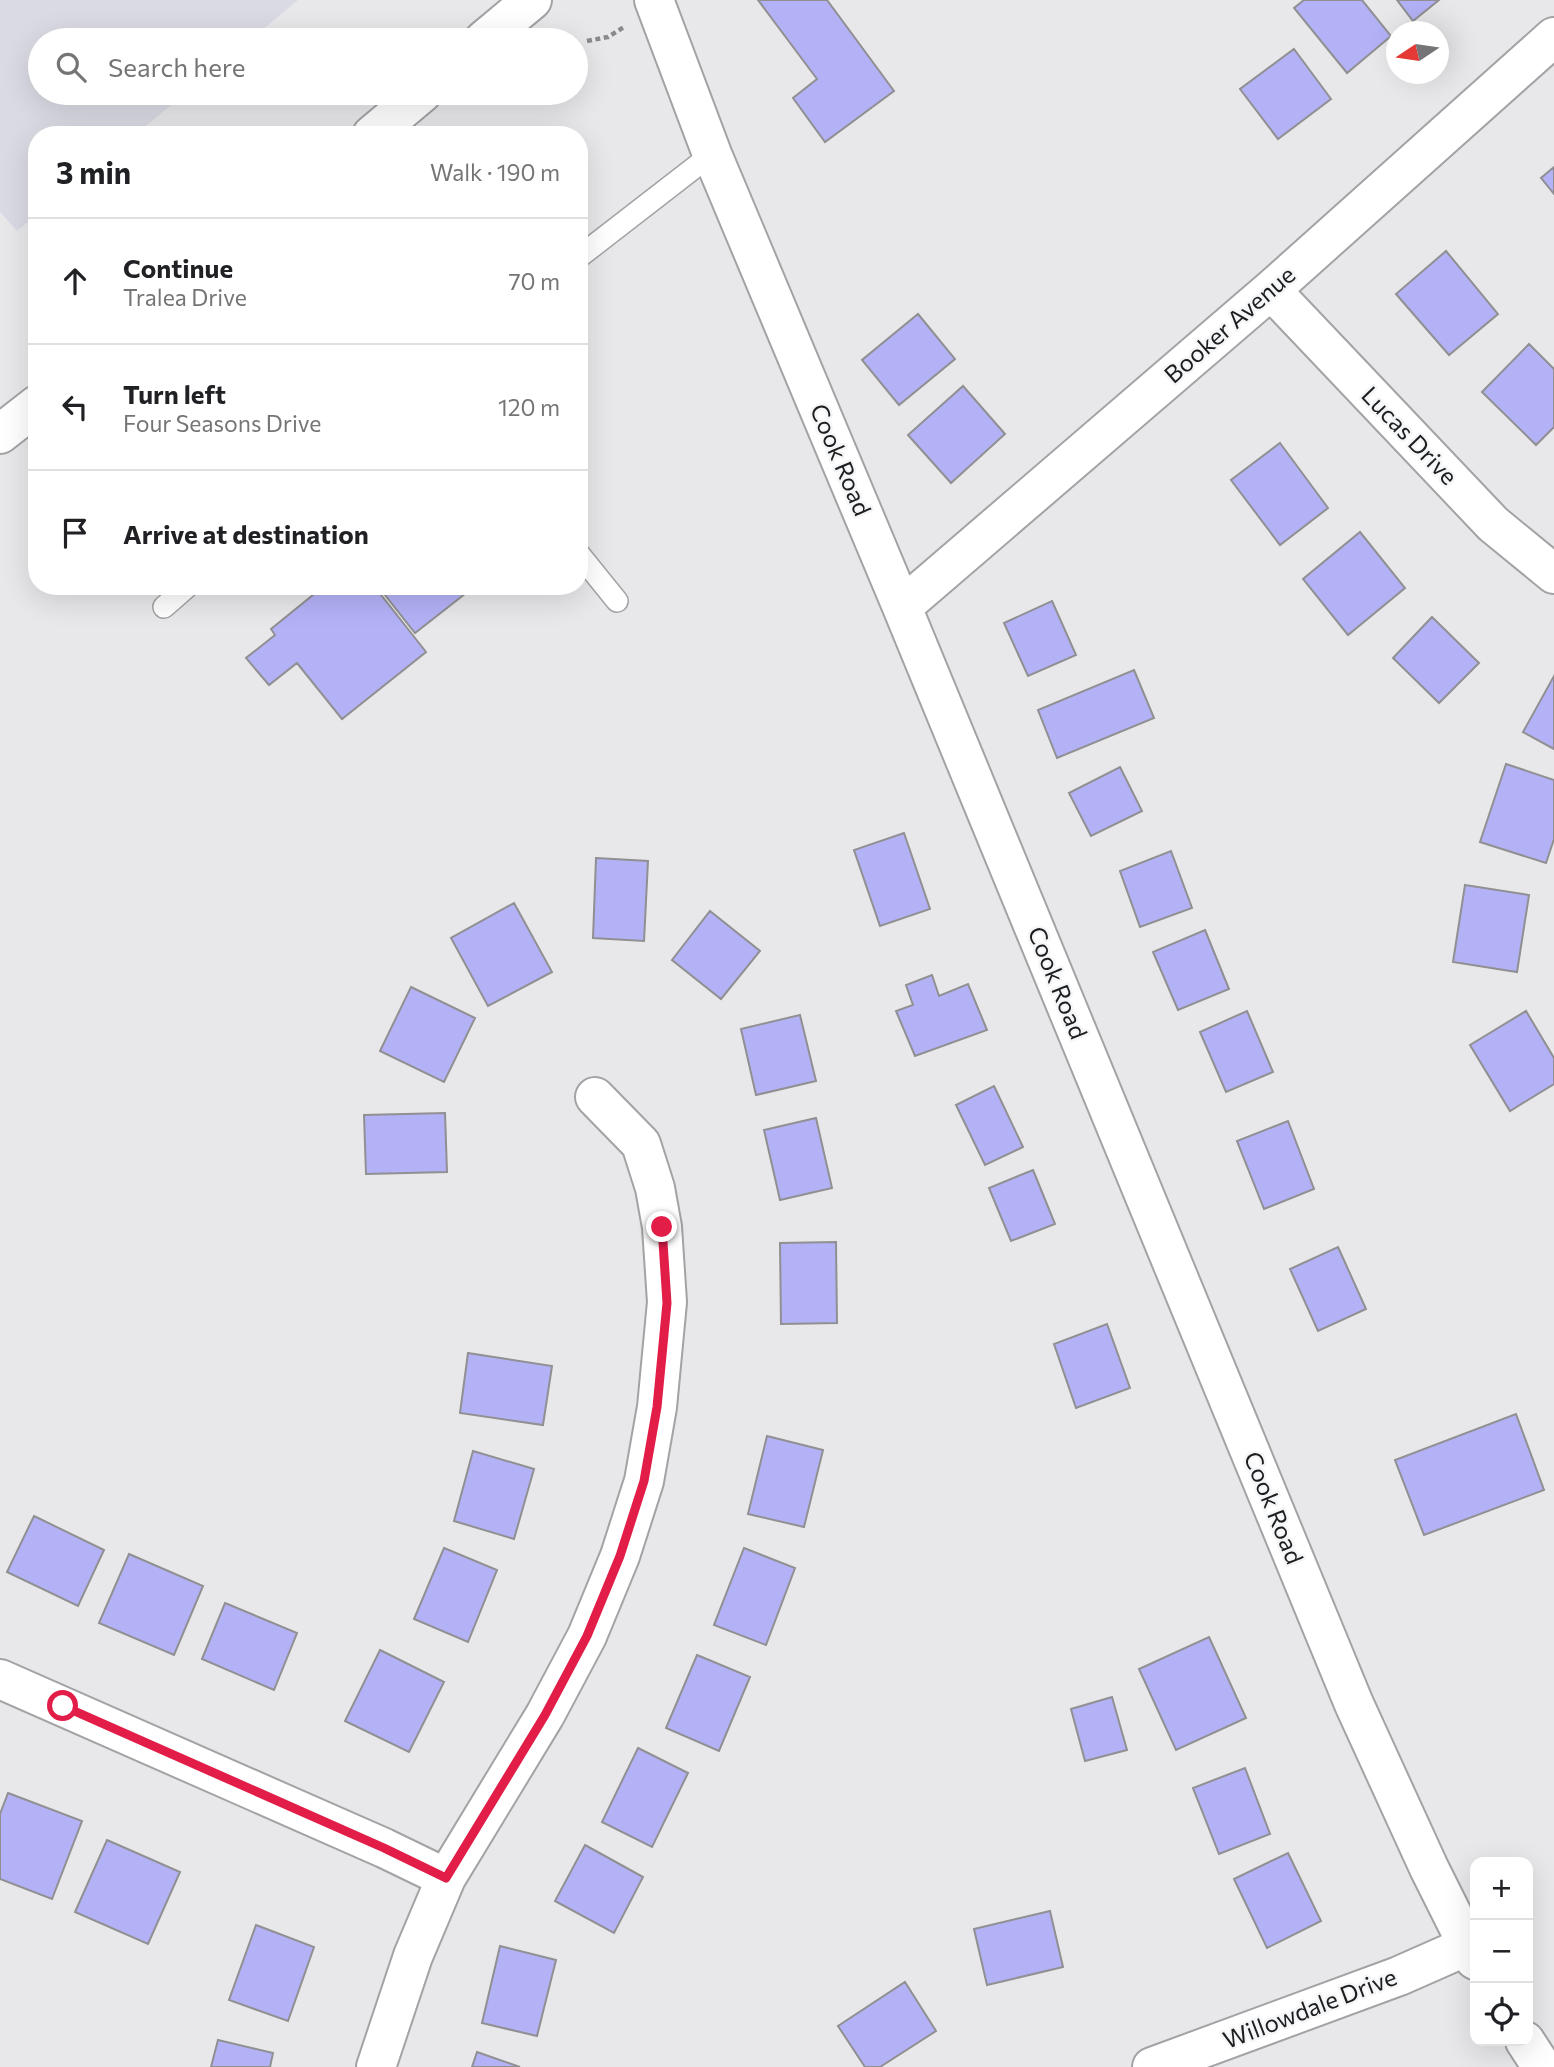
<!DOCTYPE html>
<html lang="en">
<head>
<meta charset="utf-8">
<style>
  body { margin:0; font-family:Commissioner,sans-serif; background:#f2f2f2; color:#202124 }
  .controls { position:absolute; right:21px; bottom:21px; display:grid; overflow:hidden; border-radius:14px; box-shadow:0 7px 28px #0002 }
  .controls button { width:63px; height:63px; display:grid; place-items:center; padding:0; border:0; border-bottom:2px solid #e0e0e0; background:#fff; color:#202124; font:35px sans-serif }
  .compass { position:absolute; left:1386px; top:21px; width:63px; height:63px; border-radius:50%; background:#fff; box-shadow:0 7px 28px #0002; rotate:257deg }
  .stop { position:absolute; width:21px; height:21px; margin:-16px; border:5px solid #e11d48; border-radius:50%; background:#fff }
  .stop.end { background:#e11d48; border-color:#fff; box-shadow:0 2px 7px #0008 }
  .list { margin:0; padding:0; list-style:none }
  h2 { display:flex; justify-content:space-between; align-items:center; height:91px; margin:0; padding:0 28px; font-size:30px }
  h2 small { font-size:23px; font-weight:400; color:#757577 }
  .list li { display:grid; grid-template-columns:46px 1fr auto; gap:21px; align-items:center; box-sizing:border-box; height:126px; padding:0 28px; border-top:2px solid #e0e0e0 }
  .list b { display:block; font-size:26px; white-space:nowrap }
  .list p { margin:0; font-size:23px; white-space:nowrap; color:#757577 }
  .list em { font-size:23px; font-style:normal; color:#757577 }
  .icon { flex:none; width:38px; height:38px; fill:none; stroke:currentColor; stroke-width:2; stroke-linecap:round; stroke-linejoin:round }
  .map { position:relative; flex:none; width:1554px; height:2067px; overflow:hidden }
  .search { position:absolute; background:#fff; box-shadow:0 7px 28px #0002; left:28px; top:28px; width:560px; height:77px; display:flex; align-items:center; gap:18px; box-sizing:border-box; padding:0 24px; border-radius:38px; color:#757577; font-size:26px }
  .panel { position:absolute; background:#fff; box-shadow:0 7px 28px #0002; left:28px; top:126px; width:560px; height:469px; border-radius:28px }
  .map>svg:first-child { display:block }
</style>
</head>
<body>
<div class="map">
<svg width="1554" height="2067" viewBox="0 0 1554 2067">
  <rect width="100%" height="100%" fill="#e8e8eb"/>
  <!-- built -->
  <path fill="#dadae4" d="M0 0H298L250 40H40V93H186L135 135H37V215L17 231 0 212Z"/>
  <!-- building -->
  <path fill="#b4b2f7" stroke="#909092" stroke-width="2" d="M758 0H827L894 91 825 142 793 98 817 79Z
    M1304 0H1362L1391 36 1347 73 1294 8Z
    M1397 0H1439L1413 21Z
    M1294 49 1331 99 1278 139 1240 89Z
    M1554 167V194L1541 178Z
    M1446 251 1498 314 1449 355 1396 294Z
    M918 314 955 359 899 405 862 360Z
    M1529 344 1554 369V427L1536 445 1482 392Z
    M963 386 1005 434 951 483 908 435Z
    M1280 443 1328 508 1280 545 1231 480Z
    M1360 532 1405 588 1348 635 1303 579Z
    M324 586H374L426 652 342 719 297 663 269 685 246 658 275 635 271 629Z
    M378 586H475L415 633Z
    M1052 601 1076 655 1028 676 1004 623Z
    M1432 617 1479 663 1439 703 1393 658Z
    M1134 670 1154 718 1057 758 1038 710Z
    M1554 676V749L1523 732Z
    M1506 764 1554 780V839L1546 863 1480 842Z
    M1120 767 1142 811 1091 836 1069 793Z
    M904 833 930 909 880 926 854 850Z
    M1171 851 1192 908 1140 927 1120 871Z
    M596 858 648 861 644 941 593 938Z
    M1465 885 1529 895 1517 972 1453 962Z
    M514 903 552 972 488 1006 451 938Z
    M710 911 760 951 721 999 672 960Z
    M1205 930 1229 989 1178 1010 1153 952Z
    M932 975 939 996 968 984 987 1030 915 1056 896 1011 913 1005 906 985Z
    M411 987 475 1018 444 1082 380 1051Z
    M1247 1011 1273 1072 1226 1092 1200 1032Z
    M1526 1011 1554 1058V1084L1510 1111 1470 1045Z
    M800 1015 816 1081 756 1095 741 1029Z
    M994 1086 1023 1147 985 1165 956 1105Z
    M445 1113 447 1172 366 1174 364 1115Z
    M816 1118 832 1188 780 1200 764 1130Z
    M1288 1121 1314 1189 1264 1209 1237 1141Z
    M1033 1170 1055 1224 1011 1241 989 1188Z
    M836 1242 837 1323 781 1324 780 1243Z
    M1338 1247 1366 1309 1318 1331 1290 1269Z
    M1107 1324 1130 1388 1076 1408 1054 1344Z
    M468 1353 552 1366 543 1425 460 1413Z
    M1516 1414 1544 1490 1424 1535 1395 1460Z
    M767 1436 823 1450 804 1527 748 1514Z
    M473 1451 534 1469 514 1539 454 1521Z
    M34 1516 104 1550 78 1606 7 1572Z
    M444 1548 497 1570 468 1642 414 1619Z
    M744 1548 795 1568 766 1645 714 1625Z
    M129 1554 203 1586 174 1655 99 1623Z
    M225 1603 297 1633 274 1690 202 1659Z
    M1209 1637 1246 1718 1176 1750 1139 1669Z
    M380 1650 444 1682 409 1752 345 1721Z
    M697 1655 750 1677 719 1751 666 1728Z
    M1112 1697 1127 1750 1085 1761 1071 1709Z
    M638 1748 688 1773 652 1847 602 1822Z
    M1245 1768 1270 1834 1219 1854 1193 1788Z
    M8 1793 82 1821 52 1899 0 1879V1814Z
    M107 1840 180 1872 148 1944 75 1912Z
    M585 1845 643 1877 614 1933 555 1901Z
    M1288 1853 1321 1921 1267 1948 1234 1879Z
    M1050 1911 1063 1967 987 1985 974 1929Z
    M256 1925 314 1947 288 2021 229 2000Z
    M500 1946 556 1960 537 2036 482 2023Z
    M905 1982 936 2031 880 2067H865L838 2026Z
    M218 2040 273 2053 270 2067H211Z
    M477 2052 520 2067H472Z"/>
  <g fill="none" stroke-linecap="round" stroke-linejoin="round">
    <defs>
      <path id="lane" d="M579 257 712 154
        M579 554 617 601
        M164 607 188 586"/>
      <path id="street" d="M654 0 712 154 902 607 1354 1704 1429 1868 1475 1960
        M1271 290 1493 524 1554 574
        M902 607 1271 290 1554 37
        M0 1679 384 1848 446 1878
        M1525 2041 1542 2067
        M376 2067 413 1956 446 1878 545 1715 587 1636 620 1556 644 1481 657 1407 667 1302 662 1227 655 1188 641 1144 595 1097
        M1152 2067 1399 1976 1467 1946"/>
      <path id="secondary" d="M484 40 532 0
        M372 135 422 93
        M0 434 37 405"/>
    </defs>
    <!-- lane casing -->
    <use href="#lane" stroke="#a3a3a5" stroke-width="24"/>
    <!-- street casing -->
    <use href="#street" stroke="#a3a3a5" stroke-width="42"/>
    <!-- secondary casing -->
    <use href="#secondary" stroke="#a3a3a5" stroke-width="42"/>
    <!-- path -->
    <path stroke="#8a8a8c" stroke-width="4.5" stroke-dasharray="5 3.5" stroke-linecap="butt" d="M587 41 608 37 624 27"/>
    <!-- lane -->
    <use href="#lane" stroke="#fff" stroke-width="21"/>
    <!-- street -->
    <use href="#street" stroke="#fff" stroke-width="38"/>
    <!-- secondary -->
    <use href="#secondary" stroke="#fff" stroke-width="38"/>
  </g>
  <g fill="none" stroke-linecap="round" stroke-linejoin="round">
    <!-- route -->
    <path stroke="#e11d48" stroke-width="9" d="M63 1706 384 1848 446 1878 545 1715 587 1636 620 1556 644 1481 657 1407 667 1303 662 1227"/>
  </g>
  <g text-anchor="middle" stroke-width="5" stroke-linejoin="round" paint-order="stroke">
    <!-- street labels -->
    <g font-size="24" fill="#1d1d1e" stroke="#f5f6f8">
      <text transform="translate(1230 325) rotate(-41)" y="8">Booker Avenue</text>
      <text transform="translate(1409 436) rotate(46)" y="8">Lucas Drive</text>
      <text transform="translate(840 460) rotate(67)" y="8">Cook Road</text>
      <text transform="translate(1057 983) rotate(68)" y="8">Cook Road</text>
      <text transform="translate(1273 1508) rotate(68)" y="8">Cook Road</text>
      <text transform="translate(1310 2009) rotate(-21)" y="8">Willowdale Drive</text>
    </g>
  </g>
</svg>
<div class="controls">
<button>+</button>
<button>−</button>
<button><svg class="icon" aria-label="locate" viewBox="0 0 24 24"><circle cx="12" cy="12" r="6"/><path d="M12 2v4M12 18v4M2 12h4M18 12h4"/></svg></button>
</div>
<svg class="compass" viewBox="-18 -18 36 36"><path d="M0-13l5 13h-10z" fill="#e53935"/><path d="M0 13l5-13h-10z" fill="#757577"/></svg>
<div class="stop" style="left:63px;top:1706px"></div>
<div class="stop end" style="left:662px;top:1227px"></div>
<div class="search"><svg class="icon" aria-label="search" viewBox="0 0 24 24"><circle cx="10" cy="10" r="6"/><path d="M15 15l6 6"/></svg>Search here</div>
<section class="panel">
<h2>3 min<small>Walk · 190 m</small></h2>
<ul class="list">
<li><svg class="icon" aria-label="ahead" viewBox="0 0 24 24"><path d="M12 20V5M6 11l6-6 6 6"/></svg><div><b>Continue</b><p>Tralea Drive</p></div><em>70 m</em></li>
<li><svg class="icon" aria-label="left" viewBox="0 0 24 24"><path d="M17 20v-9H6M10 6l-5 5 5 5"/></svg><div><b>Turn left</b><p>Four Seasons Drive</p></div><em>120 m</em></li>
<li><svg class="icon" aria-label="arrive" viewBox="0 0 24 24"><path d="M6 21V4h12l-3 4 3 4H6"/></svg><div><b>Arrive at destination</b></div></li>
</ul>
</section>
</div>
</body>
</html>
